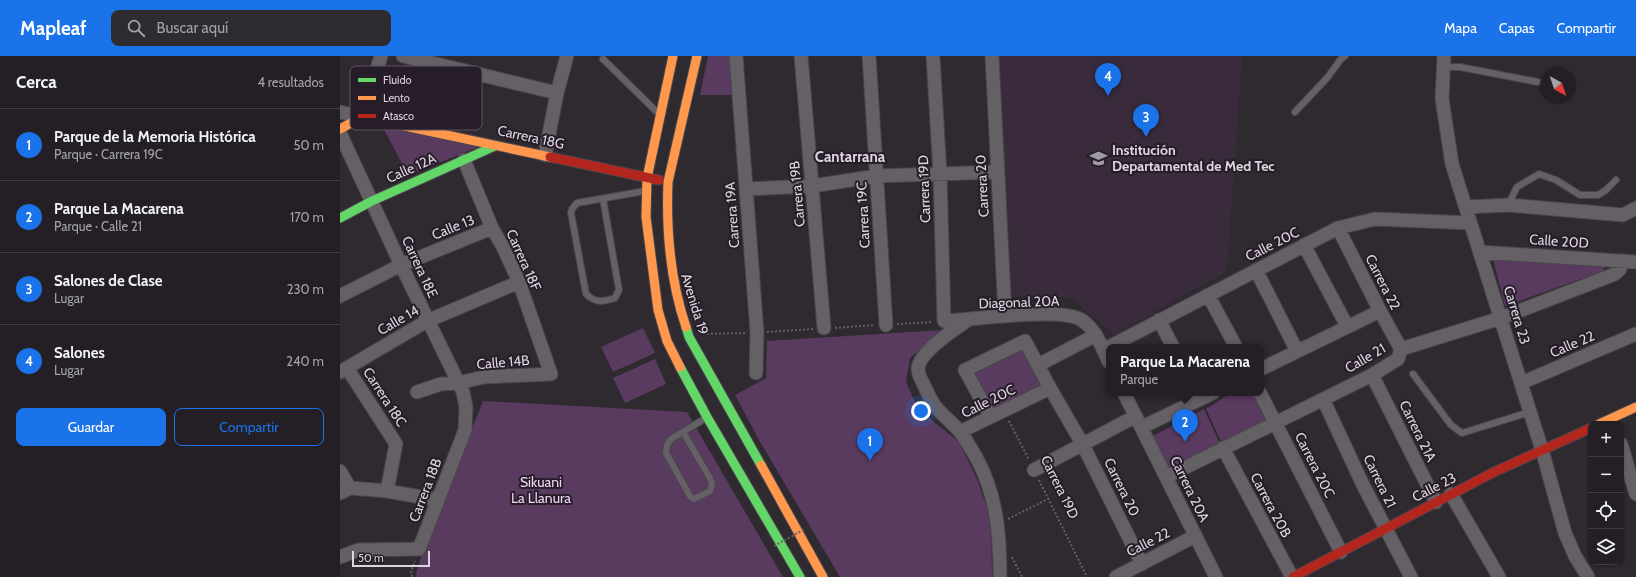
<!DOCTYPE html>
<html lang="es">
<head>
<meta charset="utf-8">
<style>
  body { margin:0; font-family:Cabin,sans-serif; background:#2f2c31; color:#f1f3f6 }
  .controls { position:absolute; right:12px; bottom:12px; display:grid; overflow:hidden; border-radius:8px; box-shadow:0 1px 3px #0004 }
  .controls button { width:36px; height:36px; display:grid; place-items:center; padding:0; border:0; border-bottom:1px solid #403d41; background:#231f24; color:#f1f3f6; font:20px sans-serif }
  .compass { position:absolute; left:1200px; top:12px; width:36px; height:36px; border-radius:50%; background:#231f24; box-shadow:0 1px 3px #0004; rotate:140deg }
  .scale { position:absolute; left:12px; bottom:10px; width:78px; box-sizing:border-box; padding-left:4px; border:2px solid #dcd5de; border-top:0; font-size:11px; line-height:14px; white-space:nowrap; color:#dcd5de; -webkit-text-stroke:3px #271d29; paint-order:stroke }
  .you { position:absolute; left:581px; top:355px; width:14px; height:14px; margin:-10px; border:3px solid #fff; border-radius:50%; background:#1a73e8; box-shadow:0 0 0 6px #1a73e833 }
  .badge { display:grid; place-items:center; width:26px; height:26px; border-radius:50%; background:#1a73e8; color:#fff; font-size:13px; font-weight:700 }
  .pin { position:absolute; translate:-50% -33px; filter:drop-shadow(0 1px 2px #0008) }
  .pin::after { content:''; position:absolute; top:21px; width:14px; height:12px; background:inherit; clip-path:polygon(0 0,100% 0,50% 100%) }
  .popup { position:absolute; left:766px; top:288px; width:158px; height:52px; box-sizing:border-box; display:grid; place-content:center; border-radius:8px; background:#231f24; filter:drop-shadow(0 1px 3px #0005); font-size:13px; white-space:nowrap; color:#a3a2a6 }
  .popup b { font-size:15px; color:#f1f3f6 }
  .popup::after { content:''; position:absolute; left:50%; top:100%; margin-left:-8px; border:8px solid transparent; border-top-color:#231f24 }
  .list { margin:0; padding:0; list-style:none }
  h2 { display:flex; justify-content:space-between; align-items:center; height:52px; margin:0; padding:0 16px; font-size:17px }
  h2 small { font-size:13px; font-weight:400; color:#a3a2a6 }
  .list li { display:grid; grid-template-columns:26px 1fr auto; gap:12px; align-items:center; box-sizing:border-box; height:72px; padding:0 16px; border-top:1px solid #403d41 }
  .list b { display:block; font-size:15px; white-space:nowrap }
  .list p { margin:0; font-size:13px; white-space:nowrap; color:#a3a2a6 }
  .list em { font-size:13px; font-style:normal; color:#a3a2a6 }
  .actions { display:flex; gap:8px; padding:12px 16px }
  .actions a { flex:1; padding:9px 0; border:1px solid #1a73e8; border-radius:8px; text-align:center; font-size:14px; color:#1a73e8 }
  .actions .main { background:#1a73e8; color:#fff }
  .icon { flex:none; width:22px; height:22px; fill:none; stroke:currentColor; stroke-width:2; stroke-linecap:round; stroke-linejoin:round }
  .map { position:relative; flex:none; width:1296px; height:521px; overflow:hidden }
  header { display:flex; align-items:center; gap:24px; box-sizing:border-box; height:56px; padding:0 20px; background:#1a73e8; color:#fff }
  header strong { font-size:19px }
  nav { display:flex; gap:22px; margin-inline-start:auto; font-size:14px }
  .search { width:280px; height:36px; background:#2f2c31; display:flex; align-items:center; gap:10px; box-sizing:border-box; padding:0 14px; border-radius:8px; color:#a3a2a6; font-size:15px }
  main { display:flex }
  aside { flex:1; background:#231f24 }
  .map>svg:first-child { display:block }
</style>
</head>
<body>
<header>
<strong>Mapleaf</strong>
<div class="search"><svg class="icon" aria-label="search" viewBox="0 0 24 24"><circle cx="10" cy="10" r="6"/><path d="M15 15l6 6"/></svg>Buscar aquí</div>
<nav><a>Mapa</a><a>Capas</a><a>Compartir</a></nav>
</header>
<main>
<aside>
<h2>Cerca<small>4 resultados</small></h2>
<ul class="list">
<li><span class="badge">1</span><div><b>Parque de la Memoria Histórica</b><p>Parque · Carrera 19C</p></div><em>50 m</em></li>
<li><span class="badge">2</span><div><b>Parque La Macarena</b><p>Parque · Calle 21</p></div><em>170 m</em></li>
<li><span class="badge">3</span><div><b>Salones de Clase</b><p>Lugar</p></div><em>230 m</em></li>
<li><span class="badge">4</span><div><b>Salones</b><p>Lugar</p></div><em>240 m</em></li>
</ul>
<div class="actions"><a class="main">Guardar</a><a>Compartir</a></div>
</aside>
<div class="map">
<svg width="1296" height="521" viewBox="0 0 1296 521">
  <rect width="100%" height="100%" fill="#2f2930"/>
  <!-- built -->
  <path fill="#392b3b" d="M659 0H902L887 215 774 279 731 242 668 240Z"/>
  <!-- green -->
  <path fill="#593b5f" d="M368 0H391L392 39H360Z
    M41 68 141 90 68 119Z
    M1152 199 1267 207 1263 215 1165 250Z
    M303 272 315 297 273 316 261 291Z
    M603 274 570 302 566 326 578 353 619 386 637 423 651 463 652 521H500L419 384 395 339 426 322 427 285Z
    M684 288 707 332 654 356 628 314Z
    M315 303 326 328 285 347 273 322Z
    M891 337H915L930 364 883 390 866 353Z
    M143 345 347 356 443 521H77L76 517 86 486Z
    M864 353 881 390 827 418 809 382Z"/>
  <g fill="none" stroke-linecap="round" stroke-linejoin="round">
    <defs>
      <path id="lane" d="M263 3 319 58
        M1104 11H1120L1198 26
        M955 56 987 22 1001 3 1005 0
        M263 143 279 234 275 242C263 246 255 247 246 238L231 157 232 153 237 147 305 135
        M1168 149 1177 131 1199 118 1216 124 1240 139H1258L1266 134 1276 124
        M1073 318 1111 369 1122 377 1190 356
        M343 376 370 422 372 429 370 435 354 443 350 440 326 397 327 389 331 383 366 362"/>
      <path id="street" d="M63 0 217 37
        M396 0 417 276 416 317
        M461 0 484 272
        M529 0 546 269
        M593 0 600 118 604 265C631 264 724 250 743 265 757 275 762 292 769 306
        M652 0 665 259
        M1104 0 1102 43 1112 108 1202 394 1225 477 1235 500 1248 521
        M0 56 22 61 41 0
        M0 77 61 209 123 336 126 351 125 374 79 493 18 494 0 501
        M205 99 217 37 227 0
        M406 133 472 130 537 120 657 116
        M1126 151 1168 149 1283 159 1296 152
        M998 172 1040 255 1061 293
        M964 189 1007 270
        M1140 196 1296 206
        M916 214 957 295
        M868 239 896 291
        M0 240 61 209 152 172
        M628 264C615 273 580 295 578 312 578 317 581 324 584 329 587 336 591 344 595 350 603 360 613 367 621 377 627 385 632 394 637 403 657 440 660 479 660 521
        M819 264 833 291
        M763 294 998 172 1035 163 1130 167
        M698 309 756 279
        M7 312 56 388 47 435
        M921 313 1040 255
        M0 316 87 265 179 226
        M1032 319 1096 446
        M1181 327 1296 278
        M77 336 101 328 118 327 144 321 211 318 179 226 163 191 152 172 124 104
        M784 337 876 521
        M920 337 1001 496
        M983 343 1023 429 1071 521
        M650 360 625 314 685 285 710 332 743 389 802 508
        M802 371 873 337
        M620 376C650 361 680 347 710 332
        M1281 388 1296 438
        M883 392 952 521
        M694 414 796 360
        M0 415 10 432
        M826 421 1032 319 1058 303 1061 293 1161 262 1275 218 1280 213 1281 205
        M0 437 10 432 47 435 98 444
        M1111 438 1159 521
        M776 521 855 480"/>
      <path id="fast" d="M0 162 32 145 155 90
        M346 271 349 281 421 409
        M340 311 367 361 460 521"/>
      <path id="slow" d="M333 0 307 122 306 161 318 254 327 285 340 311
        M0 73 22 61 210 101
        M346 271C330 224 326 176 328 126L357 0
        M1259 368 1296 351
        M421 409 483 521"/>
      <path id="jam" d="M210 101 319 124
        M953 521 1154 416 1251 372"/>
    </defs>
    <!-- lane casing -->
    <use href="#lane" stroke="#4a454b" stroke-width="8"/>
    <!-- street casing -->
    <use href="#street" stroke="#4a454b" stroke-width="15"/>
    <!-- fast casing -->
    <use href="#fast" stroke="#4a454b" stroke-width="11"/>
    <!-- slow casing -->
    <use href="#slow" stroke="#4a454b" stroke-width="11"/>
    <!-- jam casing -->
    <use href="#jam" stroke="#4a454b" stroke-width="11"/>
    <!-- path -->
    <path stroke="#635f64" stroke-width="2" stroke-dasharray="2 2" stroke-linecap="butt" d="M557 268 593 266
      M495 272 535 269
      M427 276 473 273
      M363 278 407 277
      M669 365 689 404
      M699 424 747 521
      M668 463 708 443
      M672 501 682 521
      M72 521 71 516 75 505"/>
    <!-- lane -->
    <use href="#lane" stroke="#656066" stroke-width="6"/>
    <!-- street -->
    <use href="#street" stroke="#656066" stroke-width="13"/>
    <!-- fast -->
    <use href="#fast" stroke="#63d668" stroke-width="9"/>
    <!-- slow -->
    <use href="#slow" stroke="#ff974d" stroke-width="9"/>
    <!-- jam -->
    <use href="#jam" stroke="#b3261e" stroke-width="9"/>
    <!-- path-bridge -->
    <path stroke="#635f64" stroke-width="2" stroke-dasharray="2 2" stroke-linecap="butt" d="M434 490 465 473"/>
  </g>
  <!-- icons -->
  <defs>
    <symbol id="school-bare" viewBox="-9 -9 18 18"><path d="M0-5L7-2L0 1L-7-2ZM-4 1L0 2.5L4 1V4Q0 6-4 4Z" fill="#9f99a1" stroke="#271d29" stroke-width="2.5" paint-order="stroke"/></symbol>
  </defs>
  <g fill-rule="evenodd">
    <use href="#school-bare" x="746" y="90" width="25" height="25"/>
  </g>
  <g text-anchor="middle" stroke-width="4" stroke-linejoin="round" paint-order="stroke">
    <!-- street labels -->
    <g font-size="14" fill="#dcd5de" stroke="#271d29">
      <text transform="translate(191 81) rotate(12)" y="5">Carrera 18G</text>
      <text transform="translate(71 112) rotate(-24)" y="5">Calle 12A</text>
      <text transform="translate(642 130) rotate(-93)" y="5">Carrera 20</text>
      <text transform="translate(584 133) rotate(-92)" y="5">Carrera 19D</text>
      <text transform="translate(457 138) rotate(-95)" y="5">Carrera 19B</text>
      <text transform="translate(392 159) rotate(-94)" y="5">Carrera 19A</text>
      <text transform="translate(523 159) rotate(-93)" y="5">Carrera 19C</text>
      <text transform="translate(113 171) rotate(-22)" y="5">Calle 13</text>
      <text transform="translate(1219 185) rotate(4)" y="5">Calle 20D</text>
      <text transform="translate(932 188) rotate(-27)" y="5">Calle 20C</text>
      <text transform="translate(184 204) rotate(66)" y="5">Carrera 18F</text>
      <text transform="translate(80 211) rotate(65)" y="5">Carrera 18E</text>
      <text transform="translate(1043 226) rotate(63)" y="5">Carrera 22</text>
      <text transform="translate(679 246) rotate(-2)" y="5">Diagonal 20A</text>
      <text transform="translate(355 248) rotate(73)" y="5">Avenida 19</text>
      <text transform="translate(1177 259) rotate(73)" y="5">Carrera 23</text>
      <text transform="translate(58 264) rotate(-30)" y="5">Calle 14</text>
      <text transform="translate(1232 288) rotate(-23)" y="5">Calle 22</text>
      <text transform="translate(1025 302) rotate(-30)" y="5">Calle 21</text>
      <text transform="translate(163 306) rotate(-5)" y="5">Calle 14B</text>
      <text transform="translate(45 341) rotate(57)" y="5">Carrera 18C</text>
      <text transform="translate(648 345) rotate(-26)" y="5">Calle 20C</text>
      <text transform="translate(1078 375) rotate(64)" y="5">Carrera 21A</text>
      <text transform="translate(975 409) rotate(63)" y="5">Carrera 20C</text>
      <text transform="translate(1040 425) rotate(64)" y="5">Carrera 21</text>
      <text transform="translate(720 431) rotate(64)" y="5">Carrera 19D</text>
      <text transform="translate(782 431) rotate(64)" y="5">Carrera 20</text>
      <text transform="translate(1094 431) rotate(-27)" y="5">Calle 23</text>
      <text transform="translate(850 433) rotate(64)" y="5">Carrera 20A</text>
      <text transform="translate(85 434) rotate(-69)" y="5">Carrera 18B</text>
      <text transform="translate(931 449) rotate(62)" y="5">Carrera 20B</text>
      <text transform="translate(808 486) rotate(-27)" y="5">Calle 22</text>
    </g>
    <!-- poi labels -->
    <g font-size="14" font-weight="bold" fill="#dcd5de" stroke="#271d29" text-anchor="start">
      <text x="772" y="99">Institución<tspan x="772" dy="16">Departamental de Med Tec</tspan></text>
    </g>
    <!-- park labels -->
    <g font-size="14" fill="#eed2f4" stroke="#271d29">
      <text x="201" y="431">Sikuani<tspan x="201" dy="16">La Llanura</tspan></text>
    </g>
    <!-- neighbourhood labels -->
    <g font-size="15" font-weight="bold" fill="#dcd5de" stroke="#271d29">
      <text x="510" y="106">Cantarrana</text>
    </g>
  </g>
  <!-- legend -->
  <rect x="10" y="10" width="132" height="64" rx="6" fill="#271d29" stroke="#5d545f" stroke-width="1"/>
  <rect x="18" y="22" width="18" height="4" fill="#63d668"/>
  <rect x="18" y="40" width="18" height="4" fill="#ff974d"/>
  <rect x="18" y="58" width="18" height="4" fill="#b3261e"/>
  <g font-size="11" fill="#dcd5de">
    <text x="43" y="28">Fluido</text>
    <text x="43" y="46">Lento</text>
    <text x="43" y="64">Atasco</text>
  </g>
</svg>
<div class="controls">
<button>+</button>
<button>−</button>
<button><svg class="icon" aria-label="locate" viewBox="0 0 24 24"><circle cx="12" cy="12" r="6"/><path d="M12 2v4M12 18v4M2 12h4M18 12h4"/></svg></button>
<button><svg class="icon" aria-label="layers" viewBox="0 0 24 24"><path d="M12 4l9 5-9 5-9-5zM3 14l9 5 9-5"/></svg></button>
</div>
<svg class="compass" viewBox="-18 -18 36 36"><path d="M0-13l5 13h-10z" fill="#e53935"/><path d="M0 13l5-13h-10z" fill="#a3a2a6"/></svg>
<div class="scale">50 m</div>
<div class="you"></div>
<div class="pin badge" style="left:530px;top:405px">1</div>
<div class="pin badge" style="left:845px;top:386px">2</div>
<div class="popup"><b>Parque La Macarena</b>Parque</div>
<div class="pin badge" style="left:806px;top:81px">3</div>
<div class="pin badge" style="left:768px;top:40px">4</div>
</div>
</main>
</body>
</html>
